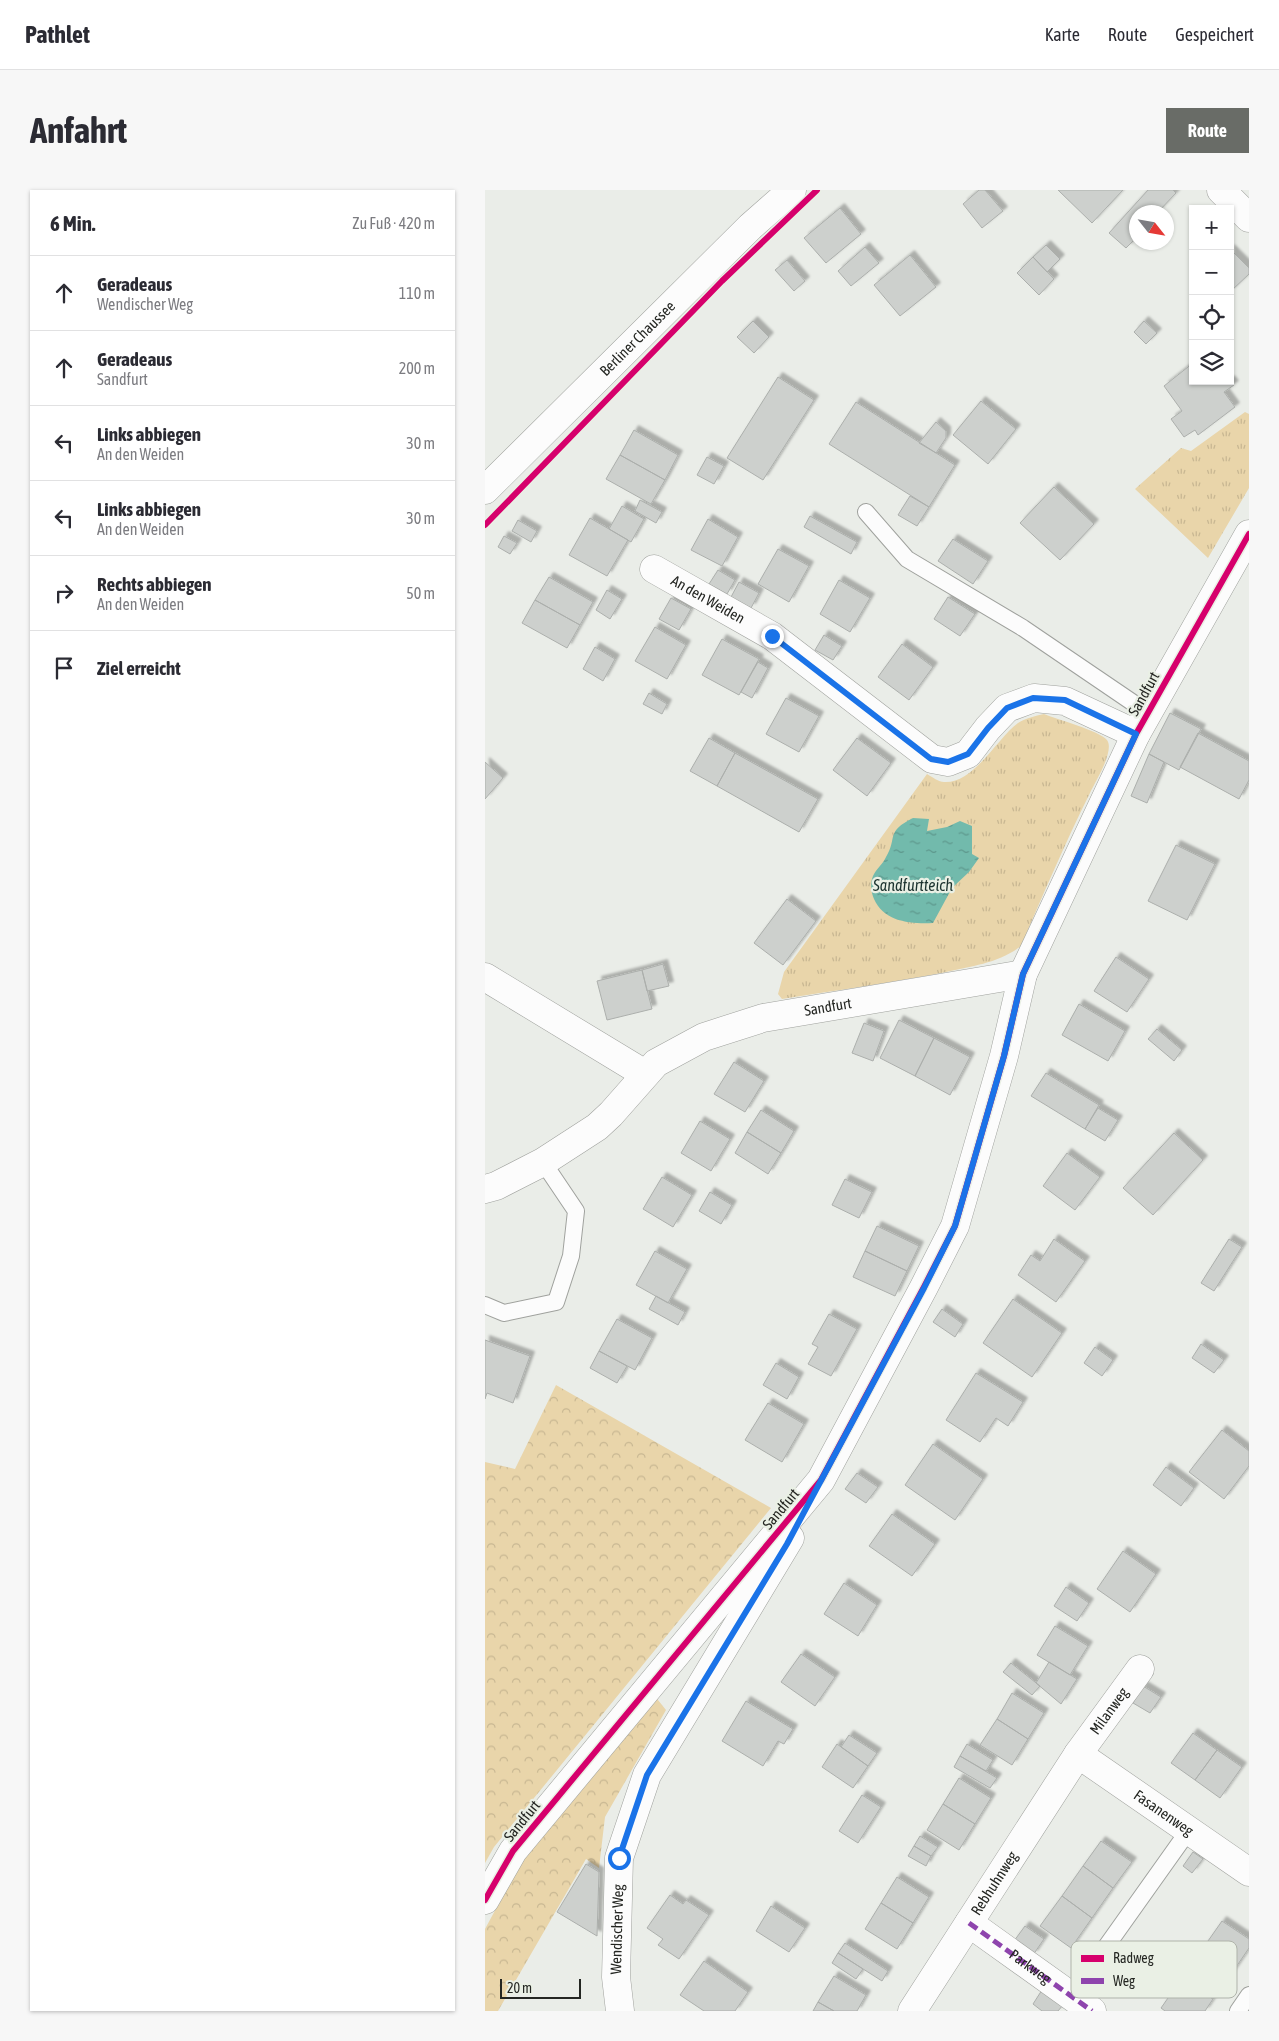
<!DOCTYPE html>
<html lang="de">
<head>
<meta charset="utf-8">
<style>
  body { margin:0; font-family:"Asap Condensed",sans-serif; background:#f7f7f7; color:#2b2b33 }
  .controls { position:absolute; right:15px; top:15px; display:grid; overflow:hidden; border-radius:0px; box-shadow:0 1px 4px #0004 }
  .controls button { width:45px; height:45px; display:grid; place-items:center; padding:0; border:0; border-bottom:1px solid #e1e1e2; background:#fff; color:#2b2b33; font:25px sans-serif }
  .compass { position:absolute; left:644px; top:15px; width:45px; height:45px; border-radius:50%; background:#fff; box-shadow:0 1px 4px #0004; rotate:121deg }
  .scale { position:absolute; left:15px; bottom:12px; width:81px; box-sizing:border-box; padding-left:5px; border:2px solid #242622; border-top:0; font-size:14px; line-height:18px; white-space:nowrap; color:#242622; -webkit-text-stroke:4px #eaf0e5; paint-order:stroke }
  .stop { position:absolute; width:15px; height:15px; margin:-11px; border:4px solid #1a73e8; border-radius:50%; background:#fff }
  .stop.end { background:#1a73e8; border-color:#fff; box-shadow:0 1px 5px #0008 }
  .list { margin:0; padding:0; list-style:none }
  h2 { display:flex; justify-content:space-between; align-items:center; height:65px; margin:0; padding:0 20px; font-size:21px }
  h2 small { font-size:16px; font-weight:400; color:#7c7c81 }
  .list li { display:grid; grid-template-columns:32px 1fr auto; gap:15px; align-items:center; box-sizing:border-box; height:75px; padding:0 20px; border-top:1px solid #e1e1e2 }
  .list b { display:block; font-size:19px; white-space:nowrap }
  .list p { margin:0; font-size:16px; white-space:nowrap; color:#7c7c81 }
  .list em { font-size:16px; font-style:normal; color:#7c7c81 }
  .icon { flex:none; width:28px; height:28px; fill:none; stroke:currentColor; stroke-width:2; stroke-linecap:round; stroke-linejoin:round }
  .map { position:relative; flex:none; width:764px; height:1821px; overflow:hidden; border-radius:0px }
  header { display:flex; align-items:center; gap:30px; box-sizing:border-box; height:70px; padding:0 25px; background:#fff; border-bottom:1px solid #e1e1e2 }
  header strong { font-size:24px }
  nav { display:flex; gap:28px; margin-inline-start:auto; font-size:18px }
  .intro { display:flex; align-items:center; justify-content:space-between; box-sizing:border-box; height:120px; padding:0 30px }
  h1 { margin:0; font-size:35px }
  .button { padding:12px 22px; border-radius:0px; background:#696c67; color:#fff; font-size:18px; font-weight:700 }
  main { display:flex; gap:30px; padding:0 30px }
  aside { flex:1; background:#fff; border-radius:0px; box-shadow:0 1px 4px #0004 }
  .map>svg:first-child { display:block }
</style>
</head>
<body>
<header>
<strong>Pathlet</strong>
<nav><a>Karte</a><a>Route</a><a>Gespeichert</a></nav>
</header>
<div class="intro"><h1>Anfahrt</h1><a class="button">Route</a></div>
<main>
<aside>
<h2>6 Min.<small>Zu Fuß · 420 m</small></h2>
<ul class="list">
<li><svg class="icon" aria-label="ahead" viewBox="0 0 24 24"><path d="M12 20V5M6 11l6-6 6 6"/></svg><div><b>Geradeaus</b><p>Wendischer Weg</p></div><em>110 m</em></li>
<li><svg class="icon" aria-label="ahead" viewBox="0 0 24 24"><path d="M12 20V5M6 11l6-6 6 6"/></svg><div><b>Geradeaus</b><p>Sandfurt</p></div><em>200 m</em></li>
<li><svg class="icon" aria-label="left" viewBox="0 0 24 24"><path d="M17 20v-9H6M10 6l-5 5 5 5"/></svg><div><b>Links abbiegen</b><p>An den Weiden</p></div><em>30 m</em></li>
<li><svg class="icon" aria-label="left" viewBox="0 0 24 24"><path d="M17 20v-9H6M10 6l-5 5 5 5"/></svg><div><b>Links abbiegen</b><p>An den Weiden</p></div><em>30 m</em></li>
<li><svg class="icon" aria-label="right" viewBox="0 0 24 24"><path d="M7 20v-9h11M14 6l5 5-5 5"/></svg><div><b>Rechts abbiegen</b><p>An den Weiden</p></div><em>50 m</em></li>
<li><svg class="icon" aria-label="arrive" viewBox="0 0 24 24"><path d="M6 21V4h12l-3 4 3 4H6"/></svg><div><b>Ziel erreicht</b></div></li>
</ul>
</aside>
<div class="map">
<svg width="764" height="1821" viewBox="0 0 764 1821">
  <defs>
    <pattern id="grass-tufts" width="24" height="20" patternUnits="userSpaceOnUse" patternTransform="scale(1.25)"><rect width="24" height="20" fill="#e9d5aa"/><path d="M3 7l-1-3M5 7V3M7 7l1-3M15 17l-1-3M17 17v-4M19 17l1-3" fill="none" stroke="#c8b792"/></pattern>
    <pattern id="forest-crowns" width="20" height="18" patternUnits="userSpaceOnUse" patternTransform="scale(1.25)"><rect width="20" height="18" fill="#e9d5aa"/><path d="M2 6a3 3 0 1 1 6 0M12 15a3 3 0 1 1 6 0" fill="none" stroke="#c8b792"/></pattern>
    <pattern id="water-ripples" width="26" height="14" patternUnits="userSpaceOnUse" patternTransform="scale(1.25)"><rect width="26" height="14" fill="#72baac"/><path d="M2 4q2-2 4 0t4 0M15 11q2-2 4 0t4 0" fill="none" stroke="#5d978c"/></pattern>
    <filter id="shadow"><feDropShadow dx="4.5" dy="-4.5" stdDeviation="1" flood-color="#0004"/></filter>
  </defs>
  <rect width="100%" height="100%" fill="#eaede8"/>
  <!-- grass -->
  <path fill="url(#grass-tufts)" d="M760 222 764 224V298L723 368 650 299 696 258 706 261Z
    M559 524C571 529 615 541 622 550 630 561 610 592 605 603 580 653 558 705 536 756 514 773 487 776 461 782 407 793 352 800 297 809L293 804 299 782 442 584C447 587 454 592 459 592 489 594 513 547 533 533 541 528 550 526 559 524Z"/>
  <!-- forest -->
  <path fill="url(#forest-crowns)" d="M71 1195 286 1318 9 1657 0 1673V1272L30 1279Z
    M169 1505 181 1520 120 1627 114 1678 101 1669 13 1821H0V1739L39 1667Z"/>
  <!-- water -->
  <path fill="url(#water-ripples)" d="M428 628 444 629 442 641 462 637 475 631 487 636V664L494 668 484 682 467 698 448 733C426 734 399 732 389 709 386 702 385 693 388 686 391 679 398 674 401 667 413 647 400 642 428 628Z"/>
  <!-- building -->
  <path fill="#cdd0cd" stroke="#acafac" filter="url(#shadow)" d="M494 0H500L518 21 497 38 478 14Z
    M573 0H638L607 33Z
    M663 0H688L691 3 673 22H652V47L641 58 624 43Z
    M355 18 376 44 341 73 319 48Z
    M561 55 575 69 562 82 548 67Z
    M380 57 394 73 366 96 353 81Z
    M745 59 764 78V84L745 102Z
    M425 65 451 97 415 126 389 95Z
    M548 67 569 89 554 105 532 83Z
    M302 70 320 91 309 101 290 80Z
    M268 131 284 147 269 163 252 147Z
    M659 131 672 143 661 154 649 142Z
    M708 173V191H745V190L749 195 739 202 750 217 713 245 710 240 699 247 686 229 697 221 679 196Z
    M293 187 329 210 278 290 242 268Z
    M496 211 531 239 503 274 468 245Z
    M371 212 470 275 444 317 344 254Z
    M451 232 461 241V248L451 263 434 253Z
    M149 240 193 265 180 290 135 265Z
    M135 265 180 290 166 314 121 289Z
    M222 267 239 276 229 294 212 285Z
    M569 297 609 334 575 370 535 333Z
    M425 306 444 317 432 336 413 325Z
    M155 310 177 322 171 333 150 321Z
    M137 316 159 329 146 352 124 339Z
    M325 326 372 352 366 364 319 337Z
    M105 328 143 350 122 386 84 365Z
    M223 329 253 347 237 376 206 360Z
    M33 330 52 341 46 352 27 341Z
    M19 346 32 353 25 364 13 357Z
    M468 349 503 371 488 394 453 371Z
    M293 359 324 376 304 412 273 394Z
    M233 380 250 390 242 404 224 394Z
    M64 387 108 412 95 435 50 410Z
    M354 390 385 408 365 442 335 424Z
    M254 392 274 403 266 418 246 407Z
    M122 400 137 409 125 429 111 420Z
    M463 407 490 424 475 446 449 429Z
    M186 408 206 419 194 440 174 429Z
    M50 410 95 435 82 458 37 433Z
    M170 437 201 455 182 489 150 471Z
    M339 445 357 456 348 470 330 460Z
    M237 449 274 469 254 505 217 485Z
    M417 454 448 477 424 510 393 487Z
    M110 457 130 469 118 491 98 479Z
    M273 472 283 478 267 508 256 502Z
    M164 503 182 514 177 524 158 514Z
    M301 508 334 526 314 562 281 544Z
    M685 523 716 539 694 580 664 564Z
    M713 543 764 571V590L754 609 695 577Z
    M224 548 250 563 232 596 205 581Z
    M372 548 406 573 382 606 348 580Z
    M250 563 333 609 314 642 232 596Z
    M664 564 679 572 662 613 646 606Z
    M0 572 18 588 0 609Z
    M691 655 730 674 702 730 663 711Z
    M302 709 331 731 298 775 269 753Z
    M631 767 664 789 642 822 609 801Z
    M178 774 184 796 162 801 157 780Z
    M157 780 167 819 122 830 112 791Z
    M594 814 640 841 623 871 577 845Z
    M414 830 449 848 430 886 395 868Z
    M379 833 399 841 388 871 367 863Z
    M672 839 697 860 689 871 663 849Z
    M449 848 485 867 465 905 430 886Z
    M249 872 279 891 260 922 229 904Z
    M561 883 614 915 600 939 546 906Z
    M613 918 633 930 620 951 600 939Z
    M276 920 309 941 296 963 262 942Z
    M215 931 245 949 226 981 196 963Z
    M262 942 296 963 283 984 250 963Z
    M689 943 718 970 668 1025 638 998Z
    M582 963 615 987 590 1020 558 996Z
    M177 987 207 1005 188 1037 158 1019Z
    M360 989 387 1002 374 1028 347 1015Z
    M225 1002 247 1015 236 1034 214 1021Z
    M392 1036 434 1056 422 1081 380 1061Z
    M569 1049 600 1071 571 1112 533 1085 546 1065 555 1071Z
    M744 1049 757 1057 729 1101 716 1093Z
    M170 1061 202 1079 183 1113 151 1095Z
    M380 1061 422 1081 410 1106 368 1087Z
    M171 1106 200 1122 193 1135 164 1119Z
    M528 1109 577 1143 547 1187 498 1153Z
    M457 1119 478 1134 470 1147 448 1132Z
    M344 1124 372 1139 346 1186 323 1174 333 1157 327 1154Z
    M132 1129 167 1148 150 1180 114 1161Z
    M0 1150 45 1166 28 1213 2 1203 0 1209Z
    M716 1154 739 1170 729 1183 707 1168Z
    M610 1157 628 1170 617 1186 599 1173Z
    M114 1161 142 1176 132 1193 105 1178Z
    M291 1173 314 1187 302 1209 278 1195Z
    M491 1183 538 1212 523 1236 511 1228 495 1252 461 1230Z
    M283 1213 319 1234 297 1272 260 1250Z
    M737 1240 764 1261V1276L739 1309 704 1282Z
    M448 1254 498 1289 470 1330 420 1295Z
    M681 1277 709 1298 696 1316 668 1295Z
    M372 1283 393 1297 381 1313 360 1299Z
    M407 1324 450 1354 427 1386 384 1356Z
    M638 1361 671 1384 645 1422 612 1399Z
    M359 1393 392 1415 373 1446 339 1424Z
    M581 1397 604 1413 592 1431 569 1416Z
    M570 1436 603 1456 585 1485 552 1465Z
    M316 1464 350 1487 330 1516 296 1492Z
    M564 1472 592 1489 576 1514 551 1493Z
    M526 1473 555 1496 547 1505 518 1482Z
    M658 1496 676 1507 665 1523 648 1513Z
    M527 1503 559 1523 543 1549 512 1529Z
    M261 1511 308 1539 299 1554 293 1551 278 1576 237 1551Z
    M512 1529 543 1549 527 1575 495 1555Z
    M708 1543 732 1560 710 1590 686 1573Z
    M364 1545 392 1563 383 1576 356 1557Z
    M352 1554 383 1576 368 1598 337 1577Z
    M482 1554 508 1570 501 1581 475 1566Z
    M732 1560 757 1577 735 1608 710 1590Z
    M475 1566 512 1588 505 1598 469 1577Z
    M474 1588 506 1608 490 1634 458 1614Z
    M377 1605 396 1617 373 1653 354 1641Z
    M458 1614 490 1634 474 1660 442 1640Z
    M435 1646 453 1657 446 1666 429 1656Z
    M616 1651 647 1672 628 1698 598 1676Z
    M429 1656 446 1666 441 1676 423 1666Z
    M708 1662 718 1669 707 1683 698 1676Z
    M101 1674 114 1682 112 1746 72 1722Z
    M598 1676 628 1698 607 1728 577 1706Z
    M412 1687 444 1707 428 1733 396 1713Z
    M185 1705 198 1714 201 1710 224 1725 194 1769 173 1755 178 1749 162 1738Z
    M577 1706 607 1728 586 1758 555 1736Z
    M396 1713 428 1733 412 1759 380 1739Z
    M286 1716 320 1738 304 1762 271 1741Z
    M737 1731 764 1749V1758L747 1783 716 1761Z
    M540 1736 559 1749 548 1765 529 1751Z
    M360 1753 403 1781 397 1791 353 1763Z
    M716 1761 747 1783 728 1809 697 1788Z
    M353 1763 378 1779 371 1789 347 1773Z
    M219 1771 263 1802 250 1821H219L195 1805Z
    M349 1786 381 1805 372 1821H349L333 1812Z
    M697 1788 728 1809 720 1821H680L676 1818Z
    M557 1800 578 1815 573 1821H557L548 1814Z
    M333 1812 349 1821H328Z"/>
  <g fill="none" stroke-linecap="round" stroke-linejoin="round">
    <defs>
      <path id="lane" d="M381 322 422 369 538 438 663 523
        M0 1115 19 1123 71 1112 86 1066 91 1021 58 972
        M586 1806 704 1640
        M753 1821 764 1805"/>
      <g id="street">
        <path d="M736 0 764 28"/>
        <path id="s1" d="M169 379 287 446 447 569 463 572 483 564 503 538 522 518 549 508 580 511 651 544"/>
        <path d="M0 787 160 884"/>
        <path id="s2" d="M0 999 11 996 58 972 112 937 126 924 171 873 219 847 278 828 538 784"/>
        <path id="s3" d="M593 1564 764 1682"/>
        <path d="M0 1710 28 1661 336 1290 439 1097 470 1036 519 866 538 784 651 544 764 344"/>
        <path id="s4" d="M484 1733 607 1821"/>
        <path id="s5" d="M135 1821 131 1787 134 1668 162 1585 305 1348"/>
        <path id="s6" d="M427 1821 593 1564 655 1479"/>
      </g>
      <g id="primary">
        <path id="s7" d="M0 300 265 37 307 0"/>
      </g>
    </defs>
    <!-- lane casing -->
    <use href="#lane" stroke="#9fa19d" stroke-width="18"/>
    <!-- street casing -->
    <use href="#street" stroke="#9fa19d" stroke-width="29"/>
    <!-- primary casing -->
    <use href="#primary" stroke="#9fa19d" stroke-width="29"/>
    <!-- lane -->
    <use href="#lane" stroke="#fcfcfc" stroke-width="16"/>
    <!-- street -->
    <use href="#street" stroke="#fcfcfc" stroke-width="28"/>
    <!-- primary -->
    <use href="#primary" stroke="#fcfcfc" stroke-width="28"/>
    <!-- quiet -->
    <path stroke="#8e44ad" stroke-width="5" stroke-dasharray="10 5" stroke-linecap="butt" d="M484 1733 607 1821"/>
    <defs>
      <path id="cycleway" d="M0 335 237 91 332 0
        M0 1710 28 1661 336 1290 439 1097 470 1036 519 866 538 784 651 544 764 344"/>
    </defs>
    <!-- cycleway casing -->
    <use href="#cycleway" stroke="#eaf0e5" stroke-width="9"/>
    <!-- cycleway -->
    <use href="#cycleway" stroke="#d6006c" stroke-width="6"/>
  </g>
  <g fill="none" stroke-linecap="round" stroke-linejoin="round">
    <!-- route -->
    <path stroke="#1a73e8" stroke-width="6" d="M134 1668 162 1585 302 1354 439 1098 470 1036 519 866 538 784 651 544 580 510 548 508 522 518 503 538 483 564 463 572 446 569 287 446"/>
  </g>
  <g text-anchor="middle" stroke-width="4.5" stroke-linejoin="round" paint-order="stroke">
    <!-- street labels -->
    <g font-size="15" fill="#242622" stroke="#eaf0e5">
      <text dy="5" stroke="none"><textPath href="#s7" startOffset="215">Berliner Chaussee</textPath></text>
      <text dy="5" stroke="none"><textPath href="#s1" startOffset="62">An den Weiden</textPath></text>
      <text transform="translate(659 504) rotate(-61)" y="5">Sandfurt</text>
      <text dy="5" stroke="none"><textPath href="#s2" startOffset="398">Sandfurt</textPath></text>
      <text transform="translate(296 1319) rotate(-50)" y="5">Sandfurt</text>
      <text dy="5" stroke="none"><textPath href="#s6" startOffset="359">Milanweg</textPath></text>
      <text dy="5" stroke="none"><textPath href="#s3" startOffset="104">Fasanenweg</textPath></text>
      <text transform="translate(37 1631) rotate(-51)" y="5">Sandfurt</text>
      <text dy="5" stroke="none"><textPath href="#s6" startOffset="152">Rebhuhnweg</textPath></text>
      <text dy="5" stroke="none"><textPath href="#s5" startOffset="82">Wendischer Weg</textPath></text>
      <text dy="5" stroke="none"><textPath href="#s4" startOffset="75">Parkweg</textPath></text>
    </g>
    <!-- water labels -->
    <g font-size="16" font-style="italic" fill="#1b322e" stroke="#eaf0e5">
      <text x="428" y="701">Sandfurtteich</text>
    </g>
  </g>
  <!-- legend -->
  <rect x="586" y="1751" width="166" height="57" rx="8" fill="#eaf0e5" stroke="#afb3aa" stroke-width="1"/>
  <rect x="596" y="1765" width="23" height="7" fill="#d6006c"/>
  <rect x="596" y="1788" width="23" height="6" fill="#8e44ad"/>
  <g font-size="14" fill="#242622">
    <text x="628" y="1773">Radweg</text>
    <text x="628" y="1796">Weg</text>
  </g>
</svg>
<div class="controls">
<button>+</button>
<button>−</button>
<button><svg class="icon" aria-label="locate" viewBox="0 0 24 24"><circle cx="12" cy="12" r="6"/><path d="M12 2v4M12 18v4M2 12h4M18 12h4"/></svg></button>
<button><svg class="icon" aria-label="layers" viewBox="0 0 24 24"><path d="M12 4l9 5-9 5-9-5zM3 14l9 5 9-5"/></svg></button>
</div>
<svg class="compass" viewBox="-18 -18 36 36"><path d="M0-13l5 13h-10z" fill="#e53935"/><path d="M0 13l5-13h-10z" fill="#7c7c81"/></svg>
<div class="scale">20 m</div>
<div class="stop" style="left:134px;top:1668px"></div>
<div class="stop end" style="left:287px;top:446px"></div>
</div>
</main>
</body>
</html>
